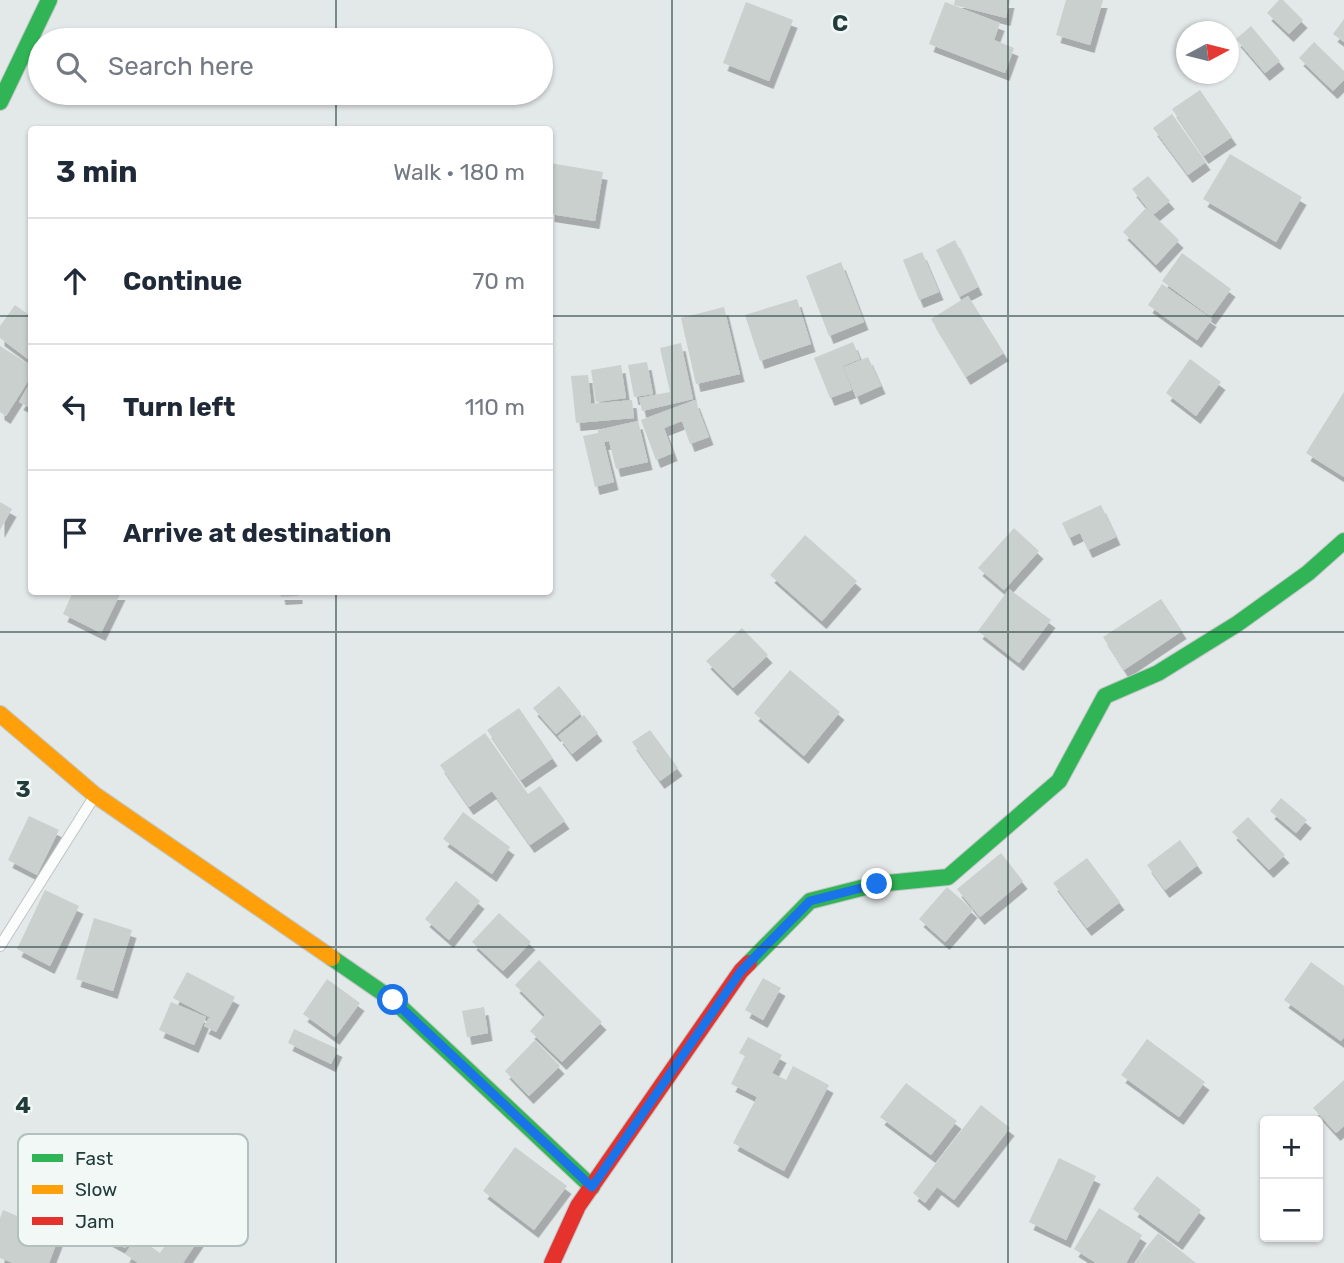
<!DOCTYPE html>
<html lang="en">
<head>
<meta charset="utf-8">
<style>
  body { margin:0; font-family:Rubik,sans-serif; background:#f2f2f3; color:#1f2937 }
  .controls { position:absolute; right:21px; bottom:21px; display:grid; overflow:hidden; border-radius:7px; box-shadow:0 2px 5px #0004 }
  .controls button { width:63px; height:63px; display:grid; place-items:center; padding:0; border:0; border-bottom:2px solid #e0e1e3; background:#fff; color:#1f2937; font:35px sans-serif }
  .compass { position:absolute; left:1176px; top:21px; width:63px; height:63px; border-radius:50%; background:#fff; box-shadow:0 2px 5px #0004; rotate:83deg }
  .stop { position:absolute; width:21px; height:21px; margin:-16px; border:5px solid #1a73e8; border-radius:50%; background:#fff }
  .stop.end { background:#1a73e8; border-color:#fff; box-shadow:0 2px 7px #0008 }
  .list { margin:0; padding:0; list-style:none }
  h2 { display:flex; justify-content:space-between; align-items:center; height:91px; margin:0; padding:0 28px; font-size:30px }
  h2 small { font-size:23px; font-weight:400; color:#747a83 }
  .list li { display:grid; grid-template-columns:46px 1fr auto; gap:21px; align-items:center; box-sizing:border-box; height:126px; padding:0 28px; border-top:2px solid #e0e1e3 }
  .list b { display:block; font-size:26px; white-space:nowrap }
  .list em { font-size:23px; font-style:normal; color:#747a83 }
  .icon { flex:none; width:38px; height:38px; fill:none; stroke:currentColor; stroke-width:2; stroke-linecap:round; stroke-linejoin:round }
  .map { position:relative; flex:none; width:1344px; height:1263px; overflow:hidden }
  .search { position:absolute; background:#fff; box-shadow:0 2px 5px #0004; left:28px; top:28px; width:525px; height:77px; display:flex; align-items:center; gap:18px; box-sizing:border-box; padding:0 24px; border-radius:38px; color:#747a83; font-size:26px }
  .panel { position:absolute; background:#fff; box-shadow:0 2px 5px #0004; left:28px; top:126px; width:525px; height:469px; border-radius:7px }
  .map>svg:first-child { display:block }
</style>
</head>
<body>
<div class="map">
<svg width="1344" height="1263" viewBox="0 0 1344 1263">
  <defs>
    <filter id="shadow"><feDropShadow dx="4.5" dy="8" stdDeviation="0" flood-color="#0004"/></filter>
  </defs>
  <rect width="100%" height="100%" fill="#e3e8e8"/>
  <!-- building -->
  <path fill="#cad0ce" filter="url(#shadow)" d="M955 0H1010L1006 18 954 5Z
    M1066 0H1103L1090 45 1056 35Z
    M1279 0H1283L1303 20 1289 34 1267 13Z
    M746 2 793 20 769 81 723 63Z
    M945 2 1000 23 994 40 1014 48 1005 73 929 44Z
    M1344 19V42L1333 34Z
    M1251 26 1280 61 1265 73 1236 39Z
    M1314 42 1344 71V80L1333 91 1299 58Z
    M1200 90 1232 137 1204 156 1172 109Z
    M1172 114 1206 162 1188 175 1153 128Z
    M1230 154 1302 197 1276 242 1203 199Z
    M550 163 603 172 595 221 550 214Z
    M1148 176 1170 201 1153 215 1132 189Z
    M1146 208 1179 240 1156 265 1123 232Z
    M955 240 978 287 959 297 936 250Z
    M922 252 939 292 919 300 903 260Z
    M1182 253 1231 289 1211 317 1162 281Z
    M841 262 864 322 829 336 806 276Z
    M1162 284 1212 319 1197 340 1148 305Z
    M968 296 1004 353 966 377 931 319Z
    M797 299 811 344 760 361 745 315Z
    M15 305 32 317V362L0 338V326Z
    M724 307 740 374 696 384 681 318Z
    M853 342 860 359 843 366 852 390 830 398 814 358Z
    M681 343 693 399 642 411 639 398 670 392 660 348Z
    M0 346 32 366V375L6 416 0 412Z
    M868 357 881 386 856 397 844 367Z
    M1190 359 1221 382 1196 416 1166 393Z
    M647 362 653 394 634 397 628 365Z
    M621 365 626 398 596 402 591 370Z
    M588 375 591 403 589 404 632 400 634 418 576 423 571 376Z
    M32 379V409L19 402Z
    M1344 392V477L1306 453Z
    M695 400 709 437 690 444 682 421 664 428 673 453 656 460 641 420Z
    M638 421 648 462 616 469 609 441 604 442 614 482 595 487 583 436 598 433V430Z
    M0 502 12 509 0 530Z
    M1101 505 1116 537 1088 550 1080 533 1069 538 1062 523Z
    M1014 528 1039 551 1004 590 978 568Z
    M805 535 857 581 822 621 770 575Z
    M1009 589 1051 620 1019 663 978 631Z
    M73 592H121L101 633 63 614Z
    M280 592H298V596L281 597Z
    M1161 599 1182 631 1124 670 1103 637Z
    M742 628 768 655 733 688 706 661Z
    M790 670 840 712 804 756 754 713Z
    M559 686 581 713 556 734 533 708Z
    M519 708 553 758 521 780 487 730Z
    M584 715 598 733 572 754 558 736Z
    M650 730 678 768 660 781 632 742Z
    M485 733 528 794 540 786 565 821 530 845 492 791 469 807 440 765Z
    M1281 798 1307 820 1296 833 1270 811Z
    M463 812 510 847 492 874 443 839Z
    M29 816 59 830 37 875 8 860Z
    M1248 817 1285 855 1269 870 1232 832Z
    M1180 840 1198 865 1165 890 1147 865Z
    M1001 853 1023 881 980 917 957 889Z
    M1087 858 1120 902 1087 928 1053 883Z
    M456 881 480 901 449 940 425 919Z
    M947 887 973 910 945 942 919 919Z
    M45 890 79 906 50 966 17 949Z
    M499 913 531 942 503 971 472 942Z
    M94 918 132 930 113 991 76 979Z
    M539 960 602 1022 562 1062 530 1031 545 1015 515 985Z
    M1311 962 1344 986V1037L1341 1041 1284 1000Z
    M187 972 235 997 216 1032 204 1026 209 1018 213 1019 173 998Z
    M763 978 781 988 763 1020 745 1010Z
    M327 979 360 1003 335 1037 303 1014Z
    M171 1002 206 1017 194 1045 159 1030Z
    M484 1007 488 1033 467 1037 462 1011Z
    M294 1029 338 1049 331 1064 288 1043Z
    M748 1037 782 1055 772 1073 786 1080 793 1066 829 1085 784 1171 733 1143 757 1097 731 1084 745 1056 739 1053Z
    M1147 1039 1205 1082 1179 1117 1121 1075Z
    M535 1040 560 1066 529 1096 505 1071Z
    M1344 1080V1126L1336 1133 1313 1108Z
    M906 1083 957 1121 931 1155 880 1117Z
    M981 1105 1010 1128 954 1200 937 1187 925 1203 913 1193Z
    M515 1147 567 1186 534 1230 483 1191Z
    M1059 1158 1096 1176 1066 1240 1029 1222Z
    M113 1176 151 1195 125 1248 87 1228Z
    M1157 1176 1201 1210 1178 1242 1133 1209Z
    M1099 1208 1142 1235 1126 1263H1096L1074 1249Z
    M3 1210 60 1234 49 1263H13L0 1258V1218Z
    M180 1223 201 1236 183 1263H138L125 1254 137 1237 160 1253Z
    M1158 1233 1196 1263H1134Z"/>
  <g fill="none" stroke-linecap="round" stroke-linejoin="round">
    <defs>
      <path id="lane" d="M0 946 94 797"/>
      <path id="fast" d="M0 102 49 0
        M332 958 393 1000 592 1187
        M749 963 810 901 877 884 948 877 1059 781 1105 696 1158 673 1237 624 1308 573 1344 541"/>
      <path id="slow" d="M0 714 95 795 332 958"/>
      <path id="jam" d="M552 1263 578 1206 741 971 749 963"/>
    </defs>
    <!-- lane casing -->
    <use href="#lane" stroke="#c0c5c5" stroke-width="12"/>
    <!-- fast casing -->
    <use href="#fast" stroke="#bfc6c5" stroke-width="18"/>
    <!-- slow casing -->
    <use href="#slow" stroke="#bfc6c5" stroke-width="18"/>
    <!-- jam casing -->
    <use href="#jam" stroke="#bfc6c5" stroke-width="18"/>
    <!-- lane -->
    <use href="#lane" stroke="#fbfcfc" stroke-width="10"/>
    <!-- fast -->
    <use href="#fast" stroke="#30b455" stroke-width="16"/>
    <!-- slow -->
    <use href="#slow" stroke="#ff9f0a" stroke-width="16"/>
    <!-- jam -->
    <use href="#jam" stroke="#e5322d" stroke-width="16"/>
  </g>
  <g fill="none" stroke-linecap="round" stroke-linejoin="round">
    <!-- route -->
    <path stroke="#1a73e8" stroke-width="9" d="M393 1000 592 1187 741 971 810 901 877 884"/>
  </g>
  <!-- grid -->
  <path fill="none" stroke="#213c3a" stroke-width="2" stroke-opacity="0.55" d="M336 0V40M672 0V1263M1008 0V1263M336 93V130M0 316H32M550 316H1344M336 592V1263M0 632H1344M0 947H1344"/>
  <!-- legend -->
  <rect x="18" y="1134" width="230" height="112" rx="10" fill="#f1f8f6" stroke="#b3c0be" stroke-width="2"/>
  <rect x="32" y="1154" width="31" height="8" fill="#30b455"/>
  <rect x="32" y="1185" width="31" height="9" fill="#ff9f0a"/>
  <rect x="32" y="1217" width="31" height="8" fill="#e5322d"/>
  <g font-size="19" fill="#213c3a">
    <text x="75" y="1165">Fast</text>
    <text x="75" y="1196">Slow</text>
    <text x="75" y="1228">Jam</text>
  </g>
  <g font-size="23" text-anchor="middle" font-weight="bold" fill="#213c3a" stroke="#f1f8f6" stroke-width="5" stroke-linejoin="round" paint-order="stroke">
    <text x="840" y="31">C</text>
    <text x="23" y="797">3</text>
    <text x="23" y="1113">4</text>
  </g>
</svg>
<div class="controls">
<button>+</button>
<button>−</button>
</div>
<svg class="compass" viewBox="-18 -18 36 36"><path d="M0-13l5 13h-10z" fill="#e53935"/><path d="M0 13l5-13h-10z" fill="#747a83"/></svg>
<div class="stop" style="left:393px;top:1000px"></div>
<div class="stop end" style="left:877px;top:884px"></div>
<div class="search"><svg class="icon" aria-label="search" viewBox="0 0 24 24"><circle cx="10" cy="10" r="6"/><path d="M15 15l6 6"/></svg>Search here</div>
<section class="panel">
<h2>3 min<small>Walk · 180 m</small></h2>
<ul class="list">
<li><svg class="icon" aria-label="ahead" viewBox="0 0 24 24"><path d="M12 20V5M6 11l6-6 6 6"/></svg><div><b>Continue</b></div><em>70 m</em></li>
<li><svg class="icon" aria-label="left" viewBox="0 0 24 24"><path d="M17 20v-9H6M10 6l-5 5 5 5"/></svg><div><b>Turn left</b></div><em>110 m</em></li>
<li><svg class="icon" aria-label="arrive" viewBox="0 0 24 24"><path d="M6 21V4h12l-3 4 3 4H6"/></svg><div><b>Arrive at destination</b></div></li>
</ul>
</section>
</div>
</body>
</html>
